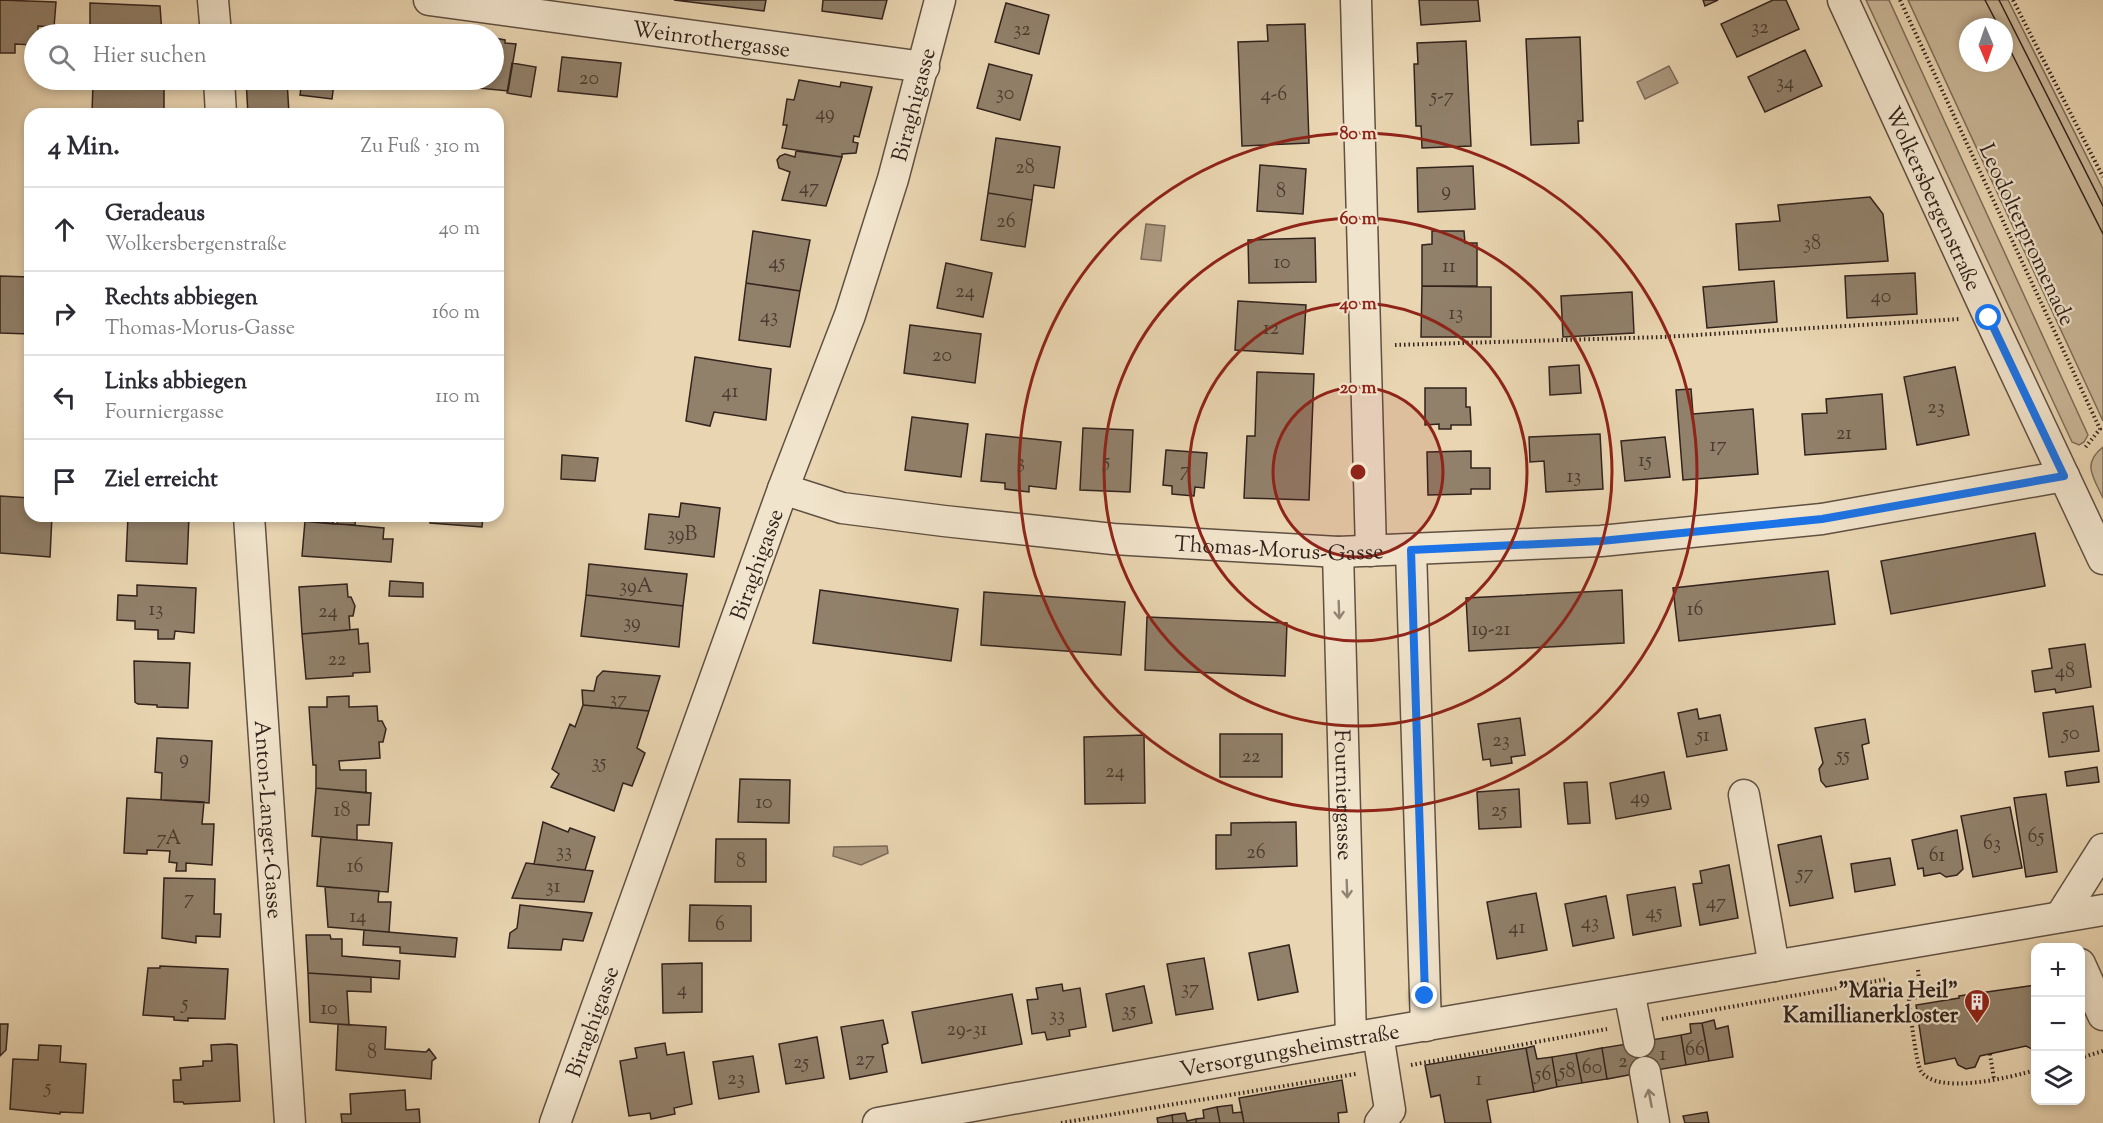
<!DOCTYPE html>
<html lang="de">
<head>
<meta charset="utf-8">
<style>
  body { margin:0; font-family:"Sorts Mill Goudy",serif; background:#f7f7f7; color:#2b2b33 }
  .controls { position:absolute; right:18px; bottom:18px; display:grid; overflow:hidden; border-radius:12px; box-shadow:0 3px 9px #0003 }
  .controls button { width:54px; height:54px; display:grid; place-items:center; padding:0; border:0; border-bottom:2px solid #e1e1e2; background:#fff; color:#2b2b33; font:30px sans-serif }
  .compass { position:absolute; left:1959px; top:18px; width:54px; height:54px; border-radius:50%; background:#fff; box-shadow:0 3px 9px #0003; rotate:178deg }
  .stop { position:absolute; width:18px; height:18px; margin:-14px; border:4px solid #1a73e8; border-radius:50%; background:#fff }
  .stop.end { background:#1a73e8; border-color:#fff; box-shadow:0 2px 6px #0008 }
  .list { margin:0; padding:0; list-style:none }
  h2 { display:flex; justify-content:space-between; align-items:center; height:78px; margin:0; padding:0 24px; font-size:26px }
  h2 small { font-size:20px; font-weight:400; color:#7c7c81 }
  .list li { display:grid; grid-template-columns:39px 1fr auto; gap:18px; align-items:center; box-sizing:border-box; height:84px; padding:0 24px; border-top:2px solid #e1e1e2 }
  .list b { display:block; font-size:22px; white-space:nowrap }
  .list p { margin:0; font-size:20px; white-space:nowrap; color:#7c7c81 }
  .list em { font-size:20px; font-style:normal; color:#7c7c81 }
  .icon { flex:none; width:33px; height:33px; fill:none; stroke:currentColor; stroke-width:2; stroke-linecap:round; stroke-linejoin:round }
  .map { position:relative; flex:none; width:2103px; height:1123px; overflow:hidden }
  .search { position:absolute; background:#fff; box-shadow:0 3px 9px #0003; left:24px; top:24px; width:480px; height:66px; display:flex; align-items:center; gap:15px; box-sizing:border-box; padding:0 21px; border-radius:33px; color:#7c7c81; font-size:22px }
  .panel { position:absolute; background:#fff; box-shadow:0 3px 9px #0003; left:24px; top:108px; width:480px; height:414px; border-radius:18px }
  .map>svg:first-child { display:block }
</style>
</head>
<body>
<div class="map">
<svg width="2103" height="1123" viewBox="0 0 2103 1123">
  <rect width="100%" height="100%" fill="#e9d5b1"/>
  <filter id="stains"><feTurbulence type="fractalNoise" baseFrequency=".00333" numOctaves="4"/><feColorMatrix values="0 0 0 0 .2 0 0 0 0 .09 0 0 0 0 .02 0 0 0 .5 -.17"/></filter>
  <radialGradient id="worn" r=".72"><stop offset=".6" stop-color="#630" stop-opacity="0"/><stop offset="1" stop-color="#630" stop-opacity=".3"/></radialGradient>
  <!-- green -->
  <path fill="#cab798" stroke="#7e6d5a" stroke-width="1.5" fill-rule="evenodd" d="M1866 0H1889L2088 435 2084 442 2079 445 2072 442Z
    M1908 0H2008L2103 189V421ZM1968 27H2004V63H1968Z
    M2103 447V498C2094 478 2081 464 2103 447Z"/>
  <!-- water -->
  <path fill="#ab987f" stroke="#7b6958" stroke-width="1.5" d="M1669 66 1678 83 1645 99 1637 82Z
    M1146 224 1165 226 1161 261 1141 259Z
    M887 846 888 853 861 865 833 856 834 847Z"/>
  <!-- building -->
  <path fill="#91806a" stroke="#32231d" stroke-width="1.5" d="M0 0 56 2 54 27 38 26V34H34V45L15 44V53H0Z
    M674 0H766L764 11Z
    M823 0H887L882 19 822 11Z
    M1419 0H1478L1480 21 1421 25Z
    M1703 0H1718L1705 6Z
    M1773 0H1786L1799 29 1737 57 1721 24Z
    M90 3 160 6 162 34H107V27L90 26Z
    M1006 3 1049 15 1039 54 995 42Z
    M1305 24 1309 143 1242 146 1238 42 1268 41 1267 25Z
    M242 30 290 34H243Z
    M1580 37 1583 121H1578L1579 143 1531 145 1526 39Z
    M494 38 505 40V43L516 44 508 91 429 83V80H494Z
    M1466 41 1471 146 1422 148 1421 126H1416L1414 64H1418L1417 43Z
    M1805 50 1822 86 1765 112 1748 77Z
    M562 57 621 63 617 97 558 91Z
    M512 63 536 67 531 97 507 93Z
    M989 64 1032 75 1020 120 977 108Z
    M110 80H164V114L92 113 93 83 106 84 110 83Z
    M246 80H287L289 114H248Z
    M301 80H368L367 87Z
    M302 80 334 83 332 99 300 95Z
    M799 80 840 87 841 82 872 87 859 137 854 136 853 142 858 143 856 153 842 154V157L782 148 787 125H783L787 99 794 100Z
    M996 138 1060 147 1054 188 1034 185 1032 200 988 193Z
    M796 151 842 157 826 206 782 200 790 172 779 168 777 160 780 156 785 154 795 157Z
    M1260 165 1306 169 1303 214 1257 211Z
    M1473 166 1475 209 1418 212 1417 168Z
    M988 193 1032 200 1025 247 981 240Z
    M1870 197 1883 214 1888 261 1739 270 1736 224 1780 221 1778 205Z
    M753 231 810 240 800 291 746 283Z
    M1432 231H1464L1465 243H1477V286H1422V245L1432 244Z
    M1315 238 1316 282 1249 283 1248 240Z
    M946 263 992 273 983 317 937 308Z
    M1915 273 1917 314 1847 318 1845 276Z
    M0 276 30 277V334L0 333Z
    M1774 281 1777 322 1707 328 1703 287Z
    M746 283 800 291 790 347 739 340Z
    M1422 286 1491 287V337H1421Z
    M1632 292 1634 333 1563 337 1561 296Z
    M1238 301 1306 305 1303 354 1235 350Z
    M910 325 981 334 975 383 904 373Z
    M695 357 771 369 766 420 714 412 710 426 686 421Z
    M1579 365 1581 393 1550 395 1549 367Z
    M1955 367 1969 435 1917 445 1904 377Z
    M1257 372 1314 374 1309 500 1244 498 1247 436H1255Z
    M1425 388H1466V407H1470L1471 425H1451V429H1439V424L1425 425Z
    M1691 389 1693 414 1753 409 1758 474 1683 480 1676 390Z
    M1882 394 1886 449 1805 455 1802 414 1827 413 1826 399Z
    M912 417 968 424 961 477 905 470Z
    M1083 428 1133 430 1130 492 1080 490Z
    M986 434 1061 442 1056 489 1029 486V492L1005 489V483L981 481Z
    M1600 434 1603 489 1546 492 1544 461 1530 462 1529 437Z
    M1665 437 1670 477 1625 481 1621 441Z
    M1166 450 1207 453 1204 488 1195 487 1194 496 1172 494V486L1163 485Z
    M1471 451V468H1490V489H1471V494L1428 495 1427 452Z
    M562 455 598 458 595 481 561 479Z
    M0 496 30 498V516H52L50 557 0 553Z
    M681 503 720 508 714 557 645 549 649 514 679 517Z
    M128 516H189L187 564 126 561Z
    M302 516H333V524L301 521Z
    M338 516H356L355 525 337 524Z
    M414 516H483L482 527 430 523V521L414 519Z
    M305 521 384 528 383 539H393L391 562 302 556Z
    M2035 533 2045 586 1891 614 1881 561Z
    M589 564 687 574 683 606 586 595Z
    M1828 571 1835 624 1679 641 1673 588Z
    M390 581 423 583V597L389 596Z
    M347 584 348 597H351L355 606 353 616H349L350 630 302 634 299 587Z
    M137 585 196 588 194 633 175 631 174 639H158V630L135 629V621L117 620 118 595 137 596Z
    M820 590 958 609 951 661 813 643Z
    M1622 590 1624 643 1469 651 1466 598Z
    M984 592 1125 602 1121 655 981 645Z
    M586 595 683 606 679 647 581 636Z
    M1147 617 1287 623 1285 676 1145 670Z
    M358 629 359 644 368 643 370 672 353 673V676L306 679 302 634Z
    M2085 644 2091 687 2056 693 2055 689 2035 692 2032 671 2052 668 2049 649Z
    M134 661 190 663 188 708 157 707V705L138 704 135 702Z
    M603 671 660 676 649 711 583 705 582 690 594 691 597 677Z
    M349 696V707L377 706 378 721H382L386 729 383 742H379L380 758 339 761 340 770H366V793L316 788V765H313L309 707H327V697Z
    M583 705 649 711 637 748 645 753 632 786 623 783 614 811 551 787 559 774 552 769 570 724 575 727Z
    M2093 706 2099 751 2049 757 2043 713Z
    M1697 709 1699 719 1720 715 1727 750 1687 757 1678 713Z
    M1520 718 1525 755 1511 757 1512 763 1491 766 1490 759 1483 760 1478 724Z
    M1865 719 1869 743 1862 745 1868 779 1826 787 1821 781 1819 769 1823 763 1815 728Z
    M1220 734H1282V777H1220Z
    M1144 735 1145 803 1085 804 1084 737Z
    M157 738 212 741 209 803 161 800 162 773 155 772Z
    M2097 767 2099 782 2067 786 2065 772Z
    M1664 772 1671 809 1616 819 1610 783Z
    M740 779 790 780 789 823 738 822Z
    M1587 782 1590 823 1568 824 1564 783Z
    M316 788 371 793 369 825H357V840L312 836Z
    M1519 789 1521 827 1479 829 1477 792Z
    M2046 794 2057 872 2026 877 2014 798Z
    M127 798 204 802 202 824H214L212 865 186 863V871H176L177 863 169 862 170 851 147 850V854L124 853Z
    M2010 807 2022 868 1973 877 1961 816Z
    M543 822 568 832 570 828 595 837 585 870 534 864Z
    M1296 822 1297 866 1216 869V835H1231V823Z
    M1957 830 1963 869 1957 875 1946 877 1940 873 1924 876 1923 868 1918 869 1912 840Z
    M1821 836 1833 898 1790 906 1778 845Z
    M321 837 392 843 388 892 317 886Z
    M716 839H766V882H715Z
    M1890 858 1895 885 1855 892 1851 864Z
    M526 863 593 871 584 902 512 898Z
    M1729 865 1738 918 1700 925 1693 884 1702 883 1700 871Z
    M164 878 215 879 214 914H221L220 937 196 936V943L162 938Z
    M325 887 379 891 378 902H391L389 932 328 927Z
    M1675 887 1681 926 1633 935 1627 895Z
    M1536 893 1547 950 1497 959 1487 902Z
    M1606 896 1614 938 1573 946 1565 904Z
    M520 905 592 913 583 941 563 939 561 950 508 948 510 933 517 928Z
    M690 905 751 906V941H689Z
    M364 930 457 938 455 957 400 953V947L363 945Z
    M306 935H330L331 939H342V956L400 961 399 979 308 973Z
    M1289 945 1298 992 1258 1000 1249 953Z
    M1204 958 1213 1009 1176 1015 1167 964Z
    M702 963V1012L663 1013 662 964Z
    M160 966 228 969 225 1019 188 1018V1021L174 1020V1017L143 1015 148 968H160Z
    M308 973 371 977V992L347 991 349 1025 310 1022Z
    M1062 984 1063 991 1080 988 1086 1027 1069 1030 1070 1036 1047 1040 1045 1032 1032 1034 1027 1000 1038 999 1036 988Z
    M2036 985V1051L2026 1046 1980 1056 1975 1067 1966 1069 1958 1065 1955 1058 1925 1064 1916 1005 1959 998V996Z
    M1144 986 1152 1023 1113 1031 1106 994Z
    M1012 994 1022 1044 922 1063 912 1012Z
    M883 1020 888 1043 882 1045 887 1072 850 1079 841 1027Z
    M1714 1020 1716 1029 1728 1026 1733 1057 1709 1061 1702 1023Z
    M1702 1023 1709 1061 1686 1065 1681 1035 1691 1033 1690 1024Z
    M0 1024H8L6 1050 0 1056Z
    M338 1024 386 1027 385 1049 426 1052 429 1049 436 1058 432 1061 431 1079 336 1070Z
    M1681 1035 1686 1065 1645 1072 1639 1042Z
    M817 1037 824 1078 786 1084 779 1044Z
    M1639 1042 1645 1072 1607 1079 1602 1048Z
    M665 1043 667 1055 684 1052 692 1104 674 1108 675 1114 651 1119 650 1113 629 1116 620 1061 637 1058 635 1048Z
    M230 1044 237 1045 240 1101 184 1104 183 1102H174L173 1080H181L180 1068 203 1066V1061H212L211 1045Z
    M39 1045 61 1046 60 1062 86 1064 83 1113 60 1112V1114L10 1109 13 1059 38 1060Z
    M1534 1046 1537 1059 1552 1057 1557 1087 1534 1092 1526 1048Z
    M1526 1048 1534 1092 1487 1100 1491 1123H1445L1440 1095 1431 1097 1425 1065Z
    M1602 1048 1607 1079 1582 1083 1576 1053Z
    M1576 1053 1582 1083 1557 1087 1552 1057Z
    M753 1056 759 1092 719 1099 713 1062Z
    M1342 1080 1347 1112 1338 1113 1339 1123H1244L1239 1098Z
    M405 1090 406 1110 419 1109 420 1123H342L341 1114H351L350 1094Z
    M1232 1105 1233 1113 1242 1112 1244 1123H1220L1217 1107Z
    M1217 1107 1220 1123H1196V1119L1204 1118 1203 1110Z
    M1707 1112 1709 1123H1685L1683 1116Z
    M1185 1113 1187 1121 1196 1119V1123H1173L1172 1115Z
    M1172 1115 1173 1123H1158L1157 1118Z"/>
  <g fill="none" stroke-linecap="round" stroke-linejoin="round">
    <defs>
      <g id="minor">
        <path d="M213 0 216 34"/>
        <path id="s1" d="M429 0 924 67"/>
        <path d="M1356 0 1371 551"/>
        <path id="s2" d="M1843 0 1989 317 2103 559"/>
        <path d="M219 80 221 114"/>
        <path id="s3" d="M783 489 842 508 944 521 1113 539 1338 552 1601 541 1822 519 2064 476"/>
        <path id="s4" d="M249 516 290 1123"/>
        <path d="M1411 550 1426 1026"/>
        <path id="s5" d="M1338 552 1351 1038"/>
        <path d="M1744 795 1774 966"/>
        <path d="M2060 917 2103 849"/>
        <path d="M2080 964 2103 1015"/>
        <path d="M1629 991 1639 1042"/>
        <path d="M1378 1034 1390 1110 1380 1123"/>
        <path d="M1645 1072 1654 1123"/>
        <path id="s6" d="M555 1123 783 489 850 315 893 179 940 0"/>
        <path id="s7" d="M878 1123 1351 1038 2103 910"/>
      </g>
    </defs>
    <!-- minor casing -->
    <use href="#minor" stroke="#605042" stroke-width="33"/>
    <!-- path -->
    <path stroke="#32231d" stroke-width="4" stroke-dasharray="1.5 3" stroke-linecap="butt" d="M1900 0 2100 429 2084 449
      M2013 0 2103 177
      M1395 345 1663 337 1960 319
      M1918 970 1921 997 1909 998C1910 1011 1916 1064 1921 1071 1937 1096 2011 1077 2036 1070
      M1662 1019 1888 979
      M1990 1054 1994 1079
      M2080 1058 2103 1051
      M1411 1065 1607 1029
      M1061 1123 1356 1074"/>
    <!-- minor -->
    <use href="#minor" stroke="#f1e4cc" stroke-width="30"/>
    <!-- tram -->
    <path stroke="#32231d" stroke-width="1.5" d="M1985 0 1999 27
      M1999 0 2103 206
      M2004 38 2103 234"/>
  </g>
  <!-- one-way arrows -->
  <defs><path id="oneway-shaft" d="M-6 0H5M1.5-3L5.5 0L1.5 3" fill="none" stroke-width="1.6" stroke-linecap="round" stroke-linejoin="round" transform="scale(1.5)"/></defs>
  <g stroke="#928474">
    <use href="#oneway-shaft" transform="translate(1339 610) rotate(88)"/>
    <use href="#oneway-shaft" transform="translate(1347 889) rotate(88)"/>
    <use href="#oneway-shaft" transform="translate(1650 1098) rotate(-101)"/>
  </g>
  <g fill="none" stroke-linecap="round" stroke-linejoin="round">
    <!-- route -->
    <path stroke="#1a73e8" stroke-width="8" d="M1425 996 1411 550 1601 541 1822 519 2064 476 1989 318"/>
  </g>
  <!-- distance rings -->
  <circle cx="1358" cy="472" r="85" fill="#8f2418" fill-opacity=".12"/>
  <g fill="none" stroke="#8f2418" stroke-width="3">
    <circle cx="1358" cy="472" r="85"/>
    <circle cx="1358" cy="472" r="169"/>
    <circle cx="1358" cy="472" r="254"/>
    <circle cx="1358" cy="472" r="339"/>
  </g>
  <!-- icons -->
  <defs>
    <symbol id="building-pin" viewBox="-11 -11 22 30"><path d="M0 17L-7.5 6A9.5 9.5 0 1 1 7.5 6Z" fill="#8f2418" stroke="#f1e4cc"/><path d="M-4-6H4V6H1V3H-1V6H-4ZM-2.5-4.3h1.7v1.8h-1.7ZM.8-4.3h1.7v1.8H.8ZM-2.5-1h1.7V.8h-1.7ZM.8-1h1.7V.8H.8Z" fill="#fff"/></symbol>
  </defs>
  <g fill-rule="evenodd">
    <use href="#building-pin" x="1962" y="987" width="30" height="40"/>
  </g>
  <g text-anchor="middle" stroke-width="4.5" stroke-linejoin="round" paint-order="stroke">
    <!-- number labels -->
    <g font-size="20" fill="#4a3a30">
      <text x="1760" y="33">32</text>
      <text x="1022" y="35">32</text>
      <text x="589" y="84">20</text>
      <text x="1785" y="88">34</text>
      <text x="1005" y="99">30</text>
      <text x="1274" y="100">4-6</text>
      <text x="1442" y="102">5-7</text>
      <text x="825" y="119">49</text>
      <text x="1025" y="173">28</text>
      <text x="809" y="193">47</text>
      <text x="1446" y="196">9</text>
      <text x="1281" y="197">8</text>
      <text x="1006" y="227">26</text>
      <text x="1812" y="249">38</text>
      <text x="777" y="268">45</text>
      <text x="1282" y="268">10</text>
      <text x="1449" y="272">11</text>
      <text x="965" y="297">24</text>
      <text x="1881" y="302">40</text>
      <text x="1456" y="319">13</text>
      <text x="769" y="322">43</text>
      <text x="1271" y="334">12</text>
      <text x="942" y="361">20</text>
      <text x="730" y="397">41</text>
      <text x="1936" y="413">23</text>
      <text x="1844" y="439">21</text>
      <text x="1718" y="451">17</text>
      <text x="1645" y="466">15</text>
      <text x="1107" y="467">5</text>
      <text x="1021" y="468">3</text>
      <text x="1185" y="476">7</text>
      <text x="1574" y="482">13</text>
      <text x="682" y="540">39B</text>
      <text x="636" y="592">39A</text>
      <text x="156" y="615">13</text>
      <text x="1695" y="615">16</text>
      <text x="328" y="617">24</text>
      <text x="632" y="628">39</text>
      <text x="1491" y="635">19-21</text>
      <text x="337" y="665">22</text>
      <text x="2065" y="677">48</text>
      <text x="618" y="705">37</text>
      <text x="2071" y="739">50</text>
      <text x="1703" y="741">51</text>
      <text x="1501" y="746">23</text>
      <text x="1843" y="761">55</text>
      <text x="1251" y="762">22</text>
      <text x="184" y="764">9</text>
      <text x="599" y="768">35</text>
      <text x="1115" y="777">24</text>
      <text x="1640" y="803">49</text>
      <text x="764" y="808">10</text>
      <text x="342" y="816">18</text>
      <text x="1499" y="816">25</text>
      <text x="2036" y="842">65</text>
      <text x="169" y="844">7A</text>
      <text x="1992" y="849">63</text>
      <text x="564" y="857">33</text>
      <text x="1256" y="858">26</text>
      <text x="1937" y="861">61</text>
      <text x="741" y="867">8</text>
      <text x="355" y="872">16</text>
      <text x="1805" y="879">57</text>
      <text x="553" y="892">31</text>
      <text x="189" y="904">7</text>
      <text x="1716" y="908">47</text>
      <text x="1654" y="918">45</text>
      <text x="358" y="922">14</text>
      <text x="1590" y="928">43</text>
      <text x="720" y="930">6</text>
      <text x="1517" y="933">41</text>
      <text x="1190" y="994">37</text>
      <text x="682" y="995">4</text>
      <text x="185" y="1009">5</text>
      <text x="329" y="1014">10</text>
      <text x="1129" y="1016">35</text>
      <text x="1057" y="1021">33</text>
      <text x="967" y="1035">29-31</text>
      <text x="1695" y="1055">66</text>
      <text x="372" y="1058">8</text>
      <text x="1663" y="1060">1</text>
      <text x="865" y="1065">27</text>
      <text x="1623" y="1067">2</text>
      <text x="801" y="1068">25</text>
      <text x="1592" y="1073">60</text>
      <text x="1567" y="1077">58</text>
      <text x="1543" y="1080">56</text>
      <text x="736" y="1084">23</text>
      <text x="1479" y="1085">1</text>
      <text x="48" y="1093">5</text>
    </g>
    <!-- street labels -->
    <g font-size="22" fill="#32231d" stroke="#f1e4cc">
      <text dy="8" stroke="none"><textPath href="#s1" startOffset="285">Weinrothergasse</textPath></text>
      <text dy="8" stroke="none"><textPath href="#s6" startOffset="1080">Biraghigasse</textPath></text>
      <text dy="8" stroke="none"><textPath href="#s2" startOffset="218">Wolkersbergenstraße</textPath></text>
      <text transform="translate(2028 234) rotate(65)" y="8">Leodolterpromenade</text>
      <text dy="8" stroke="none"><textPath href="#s3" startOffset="501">Thomas-Morus-Gasse</textPath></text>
      <text dy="8" stroke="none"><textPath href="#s6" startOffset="594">Biraghigasse</textPath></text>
      <text dy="8" stroke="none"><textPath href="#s5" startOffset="243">Fourniergasse</textPath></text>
      <text dy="8" stroke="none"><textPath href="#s4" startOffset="304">Anton-Langer-Gasse</textPath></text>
      <text dy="8" stroke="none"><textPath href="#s6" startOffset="108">Biraghigasse</textPath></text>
      <text dy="8" stroke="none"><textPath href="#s7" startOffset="418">Versorgungsheimstraße</textPath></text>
    </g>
    <!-- poi labels -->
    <g font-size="22" font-weight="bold" fill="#32231d" stroke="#f1e4cc" text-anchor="end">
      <text x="1958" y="997">"Maria Heil"<tspan x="1958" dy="25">Kamillianerkloster</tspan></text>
    </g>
  </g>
  <circle cx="1358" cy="472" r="9" fill="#8f2418" stroke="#f1e4cc" stroke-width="3"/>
  <g font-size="18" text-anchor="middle" font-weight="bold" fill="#8f2418" stroke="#f1e4cc" stroke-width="4.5" stroke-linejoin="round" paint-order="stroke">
    <text x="1358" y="139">80 m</text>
    <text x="1358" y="224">60 m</text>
    <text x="1358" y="309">40 m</text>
    <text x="1358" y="393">20 m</text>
  </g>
  <rect width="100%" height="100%" filter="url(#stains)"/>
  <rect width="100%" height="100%" fill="url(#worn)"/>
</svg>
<div class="controls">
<button>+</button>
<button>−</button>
<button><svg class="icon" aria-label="layers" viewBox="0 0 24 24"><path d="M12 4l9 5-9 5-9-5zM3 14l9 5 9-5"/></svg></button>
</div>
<svg class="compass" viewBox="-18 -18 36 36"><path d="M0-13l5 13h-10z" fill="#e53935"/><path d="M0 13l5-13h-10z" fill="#7c7c81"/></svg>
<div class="stop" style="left:1989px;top:318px"></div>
<div class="stop end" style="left:1425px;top:996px"></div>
<div class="search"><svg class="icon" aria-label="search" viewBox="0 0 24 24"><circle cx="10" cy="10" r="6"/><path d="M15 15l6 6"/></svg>Hier suchen</div>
<section class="panel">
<h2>4 Min.<small>Zu Fuß · 310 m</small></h2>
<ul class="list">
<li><svg class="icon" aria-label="ahead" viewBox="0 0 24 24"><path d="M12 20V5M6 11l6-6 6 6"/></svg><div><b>Geradeaus</b><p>Wolkersbergenstraße</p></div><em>40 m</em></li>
<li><svg class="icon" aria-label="right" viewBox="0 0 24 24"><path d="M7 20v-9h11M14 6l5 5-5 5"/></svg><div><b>Rechts abbiegen</b><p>Thomas-Morus-Gasse</p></div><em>160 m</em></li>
<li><svg class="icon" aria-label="left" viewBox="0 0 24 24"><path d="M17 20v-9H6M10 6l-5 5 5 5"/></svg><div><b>Links abbiegen</b><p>Fourniergasse</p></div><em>110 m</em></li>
<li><svg class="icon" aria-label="arrive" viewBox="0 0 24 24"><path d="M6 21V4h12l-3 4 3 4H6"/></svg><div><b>Ziel erreicht</b></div></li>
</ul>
</section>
</div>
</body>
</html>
